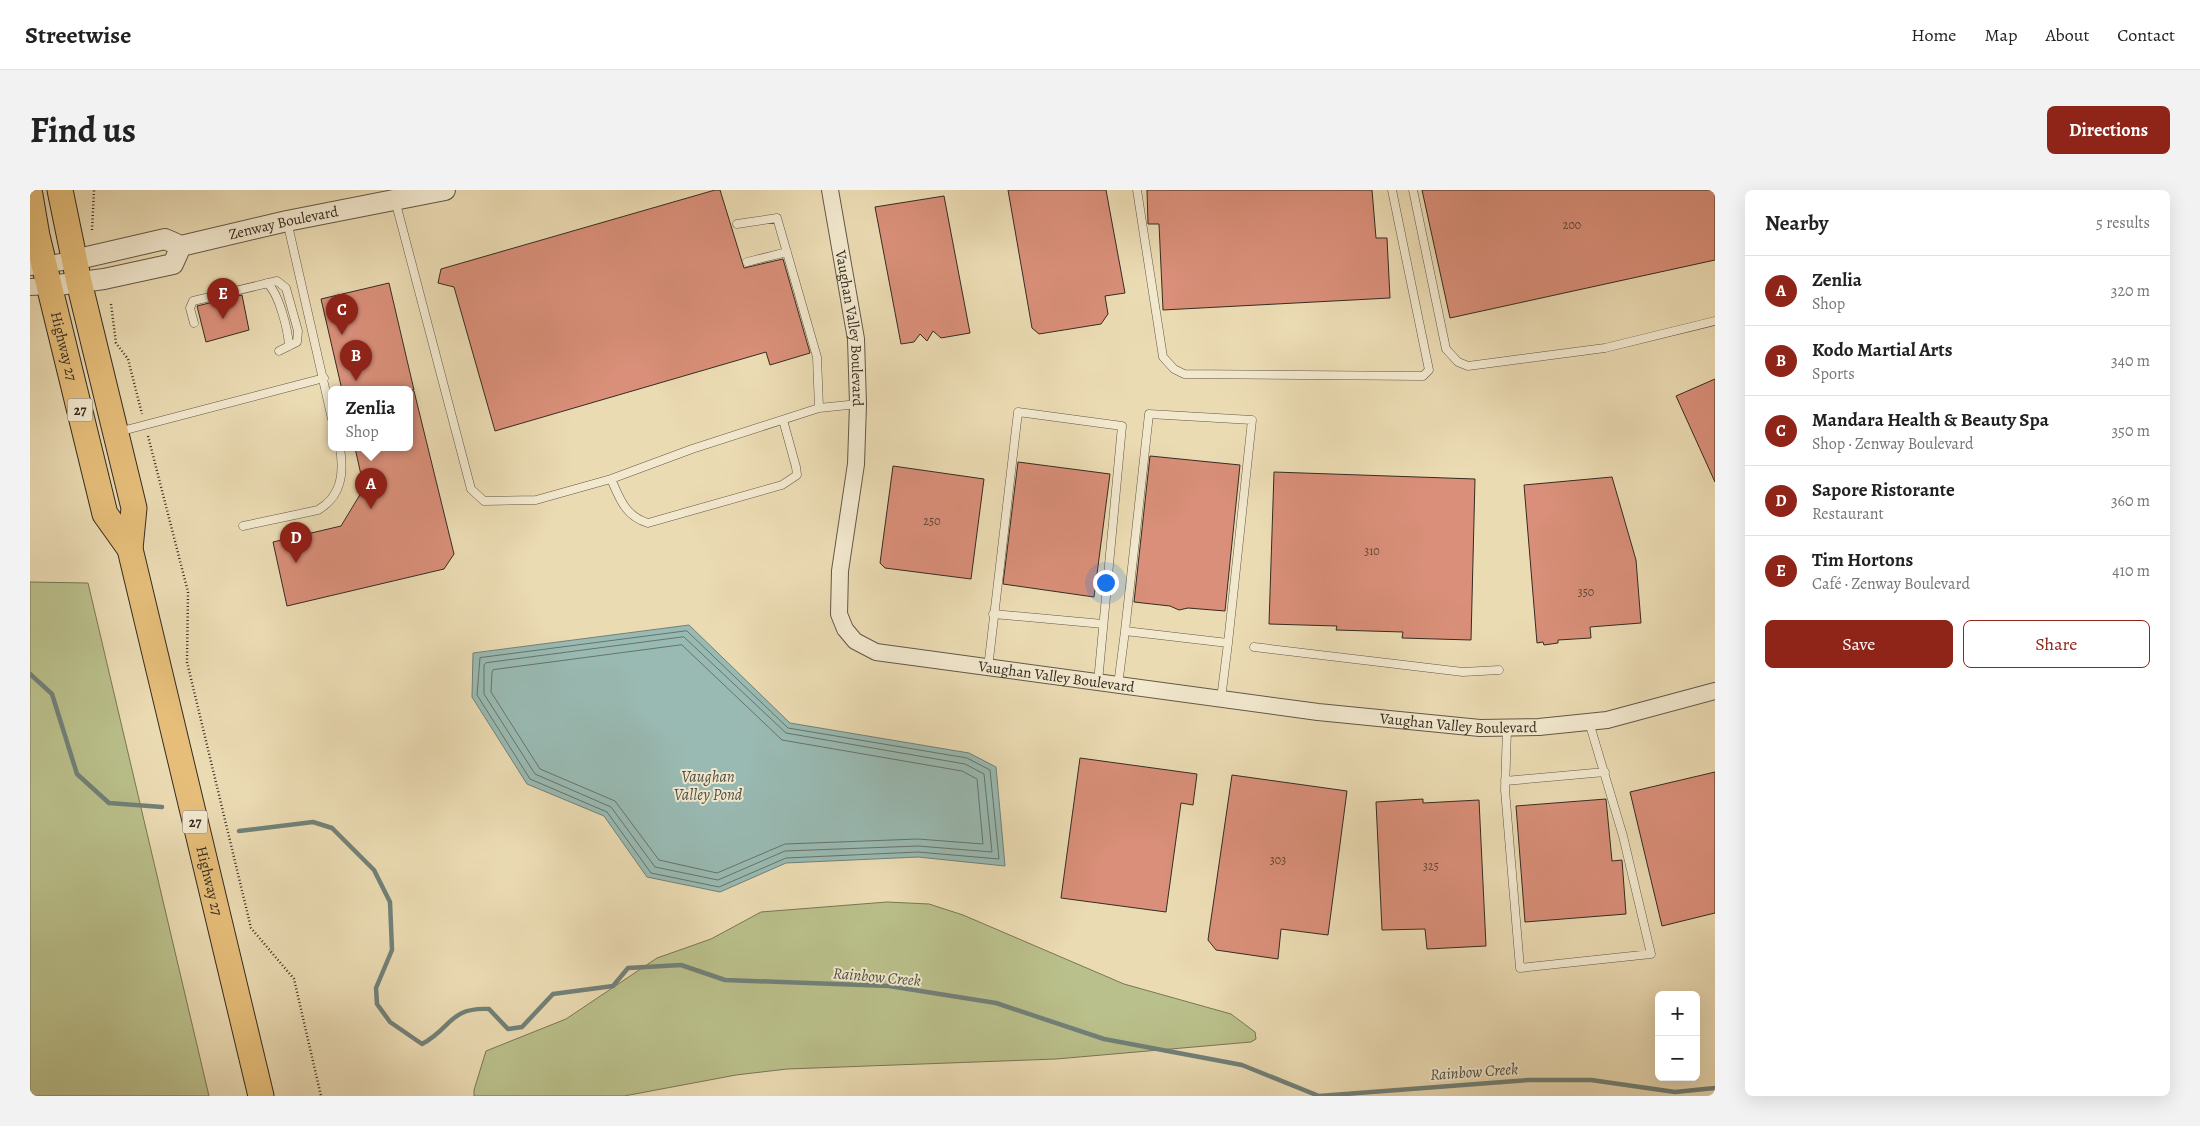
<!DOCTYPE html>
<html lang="en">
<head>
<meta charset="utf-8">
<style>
  body { margin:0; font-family:Alegreya,serif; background:#f2f2f2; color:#222 }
  .controls { position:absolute; right:15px; bottom:15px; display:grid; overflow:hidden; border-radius:8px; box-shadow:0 5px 20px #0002 }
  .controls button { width:45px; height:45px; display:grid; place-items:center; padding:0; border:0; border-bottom:1px solid #e0e0e0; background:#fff; color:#222; font:25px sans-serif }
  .you { position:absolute; left:1075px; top:392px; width:18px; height:18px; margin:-12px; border:4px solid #fff; border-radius:50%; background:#1a73e8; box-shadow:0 0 0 8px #1a73e833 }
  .badge { display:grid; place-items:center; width:32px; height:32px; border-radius:50%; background:#8f2418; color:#fff; font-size:16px; font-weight:700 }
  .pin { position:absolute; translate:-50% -41px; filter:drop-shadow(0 1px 2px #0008) }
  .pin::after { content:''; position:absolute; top:26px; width:18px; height:15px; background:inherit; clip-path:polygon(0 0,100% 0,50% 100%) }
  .popup { position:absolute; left:298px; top:196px; width:85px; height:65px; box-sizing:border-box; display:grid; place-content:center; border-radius:8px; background:#fff; filter:drop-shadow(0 1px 4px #0005); font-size:16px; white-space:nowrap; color:#767676 }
  .popup b { font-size:19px; color:#222 }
  .popup::after { content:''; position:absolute; left:50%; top:100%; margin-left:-10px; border:10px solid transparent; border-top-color:#fff }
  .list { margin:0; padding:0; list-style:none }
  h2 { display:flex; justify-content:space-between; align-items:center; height:65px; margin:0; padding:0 20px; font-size:21px }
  h2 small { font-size:16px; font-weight:400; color:#767676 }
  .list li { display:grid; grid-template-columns:32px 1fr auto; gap:15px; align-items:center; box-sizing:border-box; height:70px; padding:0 20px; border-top:1px solid #e0e0e0 }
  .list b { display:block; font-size:19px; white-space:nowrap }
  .list p { margin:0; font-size:16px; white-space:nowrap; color:#767676 }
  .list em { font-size:16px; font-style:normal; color:#767676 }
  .actions { display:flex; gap:10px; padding:15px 20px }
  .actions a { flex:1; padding:11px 0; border:1px solid #8f2418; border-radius:8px; text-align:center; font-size:18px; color:#8f2418 }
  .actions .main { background:#8f2418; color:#fff }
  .map { position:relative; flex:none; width:1685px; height:906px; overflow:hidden; border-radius:8px }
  header { display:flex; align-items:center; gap:30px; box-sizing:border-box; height:70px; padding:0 25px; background:#fff; border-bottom:1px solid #e0e0e0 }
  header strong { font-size:24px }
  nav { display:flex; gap:28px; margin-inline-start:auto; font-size:18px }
  .intro { display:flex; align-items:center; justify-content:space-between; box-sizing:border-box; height:120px; padding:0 30px }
  h1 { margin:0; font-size:35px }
  .button { padding:12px 22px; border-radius:8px; background:#8f2418; color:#fff; font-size:18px; font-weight:700 }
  main { display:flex; gap:30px; padding:0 30px }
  aside { flex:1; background:#fff; border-radius:8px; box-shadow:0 5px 20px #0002 }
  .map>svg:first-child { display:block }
</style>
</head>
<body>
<header>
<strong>Streetwise</strong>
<nav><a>Home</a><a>Map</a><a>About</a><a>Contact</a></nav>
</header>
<div class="intro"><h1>Find us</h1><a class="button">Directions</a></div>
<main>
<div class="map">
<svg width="1685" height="906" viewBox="0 0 1685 906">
  <rect width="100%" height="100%" fill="#ebdbb3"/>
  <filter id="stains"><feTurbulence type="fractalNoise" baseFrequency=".004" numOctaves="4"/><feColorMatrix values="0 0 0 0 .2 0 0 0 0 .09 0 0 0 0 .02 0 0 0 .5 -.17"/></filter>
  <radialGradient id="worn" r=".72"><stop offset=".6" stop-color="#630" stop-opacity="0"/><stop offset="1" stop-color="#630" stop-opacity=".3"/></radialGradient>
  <!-- green -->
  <path fill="#bac08b" stroke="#787656" d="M0 392 58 393 179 906H0Z
    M857 712 899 714 933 725 1094 794 1201 824 1225 842 1226 849 1221 852 1026 869 757 879 706 885 594 906H444V900L456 861 536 829 627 768 681 749 731 722Z"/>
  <!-- water -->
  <path fill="#99bab3" stroke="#718179" d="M659 435 760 533 939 563 966 577 975 676 888 667 756 673 690 702 617 687 574 626 497 594 442 507 443 463Z"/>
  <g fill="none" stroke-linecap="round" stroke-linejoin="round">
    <!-- shore -->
    <path stroke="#67736a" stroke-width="1" d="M657 441 758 538 937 568 960 580 969 669 888 662 756 668 689 697 621 683 577 622 500 589 447 505 450 468Z
      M654 447 756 543 935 574 954 584 962 662 888 656 755 661 688 690 625 677 581 617 505 584 454 504V475L456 473Z
      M652 455 752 550 932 581 947 589 953 654 888 649 755 654 687 683 629 670 585 611 510 579 461 502 462 482 463 480Z"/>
    <!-- stream -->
    <path stroke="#718179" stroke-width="4.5" d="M0 484 22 504 47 584 79 613 132 617
      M209 641 283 632 302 638 344 680 360 712 362 760 346 798 347 814 360 832 392 854C422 838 419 817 459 819L478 839 492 837 523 804 583 796 598 778 651 775 695 790 859 796 966 813 1074 849 1212 875 1289 906 1498 890H1561L1645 902 1685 898"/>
  </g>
  <!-- building -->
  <path fill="#d98f79" stroke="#352c21" d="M685 0H690L714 78 753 69 780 163 740 175 736 162 465 241 424 97 408 93 411 79Z
    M978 0H1076L1095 103 1075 106 1078 124 1071 134 1009 144 1002 138Z
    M1117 0H1342L1346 48H1357L1360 108 1133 120 1129 34H1118Z
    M1392 0H1685V70L1420 128Z
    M914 6 940 143 911 148 903 141 897 151 890 144 884 152 871 154 845 17Z
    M359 93 384 200H312L291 109Z
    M212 105 219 140 176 152 167 116Z
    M1685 189V292L1646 206Z
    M380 201H384L424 364 414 379 257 416 243 352 311 336 334 298 325 258H380Z
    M1120 266 1210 275 1195 421 1158 418 1149 420 1140 416 1104 412Z
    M988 272 1080 284 1064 407 973 394Z
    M863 276 954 289 941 389 855 378 850 373Z
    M1244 282 1445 289 1441 450 1372 448 1373 442 1306 440 1307 436 1239 434Z
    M1582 287 1606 370 1611 433 1560 437 1561 448 1528 450V453L1514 455 1513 452 1507 453 1494 295Z
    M1050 568 1167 584 1163 615 1151 613 1136 722 1031 708Z
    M1685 582V723L1632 736 1600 602Z
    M1202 585 1317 601 1298 745 1251 739 1248 769 1186 760 1178 750Z
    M1393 609V613L1449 610 1456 756 1397 759 1395 739 1352 740 1346 612Z
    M1576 609 1582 671 1592 670 1596 724 1495 732 1486 616Z"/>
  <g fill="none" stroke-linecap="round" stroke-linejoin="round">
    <defs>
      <path id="service" d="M1107 0 1133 167 1144 179 1154 184 1393 186 1399 180 1362 0
        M1383 0 1416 159 1428 172 1438 176 1575 158 1685 131
        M365 10 441 299 454 311 506 310 581 289 662 259 789 218 828 214
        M257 31 302 229
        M707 34 747 28 787 167 789 218
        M717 72 757 62
        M237 93C249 103 258 140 259 156
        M164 133 160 118 163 111 247 91 256 98 268 141 267 152 249 161
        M88 242 294 188
        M581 289C590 309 595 326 618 333L752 295 767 285 766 277 753 230
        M213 336 288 320C312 306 314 283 310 258
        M963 424 1073 434
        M1095 441 1119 224 1222 230 1198 453
        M1224 457 1433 482 1469 480
        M958 478 988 222 1092 236 1068 492
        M1088 495 1095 441 1198 453 1191 509
        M1477 539 1475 600 1490 778 1621 764 1593 646 1559 532
        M1475 591 1575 582"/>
      <g id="minor">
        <path id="s1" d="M800 0 826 149 828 214 826 274 810 381 809 424 815 439 825 451 846 462 1288 522 1450 538 1509 537 1577 530 1685 501"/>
        <path d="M0 77 44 70"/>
        <path d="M0 97 20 96"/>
      </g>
      <g id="tertiary">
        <path id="s2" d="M44 70 135 49 151 56 257 31 415 0"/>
        <path d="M20 96 74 89 143 74 151 56"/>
      </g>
      <g id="primary">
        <path id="s3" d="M30 0 49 92 104 318 100 359 231 906"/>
        <path id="s4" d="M0 5 7 46 75 324 100 359"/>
      </g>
    </defs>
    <!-- service casing -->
    <use href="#service" stroke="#625846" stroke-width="9"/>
    <!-- minor casing -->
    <use href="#minor" stroke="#625846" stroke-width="18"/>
    <!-- tertiary casing -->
    <use href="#tertiary" stroke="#625846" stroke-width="22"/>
    <!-- primary casing -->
    <use href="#primary" stroke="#352c21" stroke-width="27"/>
    <!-- path -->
    <path stroke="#352c21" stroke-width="2.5" stroke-dasharray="1 2.5" stroke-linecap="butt" d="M62 40 64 0
      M81 114 86 153 98 169 112 224
      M118 246 158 402 157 472 221 738 264 789 291 906"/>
    <!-- service -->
    <use href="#service" stroke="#f2e8ce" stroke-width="8"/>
    <!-- minor -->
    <use href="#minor" stroke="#f2e8ce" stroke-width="16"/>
    <!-- tertiary -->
    <use href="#tertiary" stroke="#f2e8ce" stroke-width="20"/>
    <!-- primary -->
    <use href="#primary" stroke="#e6be7a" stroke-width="25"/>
  </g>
  <g text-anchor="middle" stroke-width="4" stroke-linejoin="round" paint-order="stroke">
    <!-- number labels -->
    <g font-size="12" fill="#5e4537">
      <text x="1542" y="39">200</text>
      <text x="902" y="335">250</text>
      <text x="1342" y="365">310</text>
      <text x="1556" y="406">350</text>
      <text x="1248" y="674">303</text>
      <text x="1401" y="680">325</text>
    </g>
    <!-- shield labels -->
    <g fill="#f2e8ce" stroke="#6e6455" stroke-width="1">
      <rect x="37.5" y="208.5" width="25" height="23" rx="4"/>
      <rect x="152.5" y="620.5" width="25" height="23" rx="4"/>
    </g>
    <g font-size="14" font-weight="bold" fill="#352c21">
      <text x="50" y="225">27</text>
      <text x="165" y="637">27</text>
    </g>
    <!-- street labels -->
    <g font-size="15" fill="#352c21" stroke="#f2e8ce">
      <text dy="5" stroke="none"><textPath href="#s2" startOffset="216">Zenway Boulevard</textPath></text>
      <text dy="5" stroke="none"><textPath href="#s1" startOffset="140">Vaughan Valley Boulevard</textPath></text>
      <text dy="5" stroke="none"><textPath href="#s4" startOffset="155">Highway 27</textPath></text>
      <text dy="5" stroke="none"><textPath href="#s1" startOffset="665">Vaughan Valley Boulevard</textPath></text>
      <text dy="5" stroke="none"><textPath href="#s1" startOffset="1070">Vaughan Valley Boulevard</textPath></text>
      <text dy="5" stroke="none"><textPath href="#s3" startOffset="709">Highway 27</textPath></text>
    </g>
    <!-- water labels -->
    <g font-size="16" font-style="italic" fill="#4e5046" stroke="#f2e8ce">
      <text x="678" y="592">Vaughan<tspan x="678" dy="18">Valley Pond</tspan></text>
      <text transform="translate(847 786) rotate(5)" y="6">Rainbow Creek</text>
      <text transform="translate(1444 881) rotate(-4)" y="6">Rainbow Creek</text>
    </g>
  </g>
  <rect width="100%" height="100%" filter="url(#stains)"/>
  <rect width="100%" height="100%" fill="url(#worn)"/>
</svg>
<div class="controls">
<button>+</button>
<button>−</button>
</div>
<div class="you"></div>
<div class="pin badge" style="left:341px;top:319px">A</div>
<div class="popup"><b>Zenlia</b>Shop</div>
<div class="pin badge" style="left:326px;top:191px">B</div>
<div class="pin badge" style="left:312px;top:145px">C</div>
<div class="pin badge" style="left:266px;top:373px">D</div>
<div class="pin badge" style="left:193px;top:129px">E</div>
</div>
<aside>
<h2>Nearby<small>5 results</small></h2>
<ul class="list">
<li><span class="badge">A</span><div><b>Zenlia</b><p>Shop</p></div><em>320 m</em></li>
<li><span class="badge">B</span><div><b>Kodo Martial Arts</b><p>Sports</p></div><em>340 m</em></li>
<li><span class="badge">C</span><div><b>Mandara Health &amp; Beauty Spa</b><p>Shop · Zenway Boulevard</p></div><em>350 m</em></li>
<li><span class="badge">D</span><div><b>Sapore Ristorante</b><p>Restaurant</p></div><em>360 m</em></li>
<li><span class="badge">E</span><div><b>Tim Hortons</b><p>Café · Zenway Boulevard</p></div><em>410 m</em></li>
</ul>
<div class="actions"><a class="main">Save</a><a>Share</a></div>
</aside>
</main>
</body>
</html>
